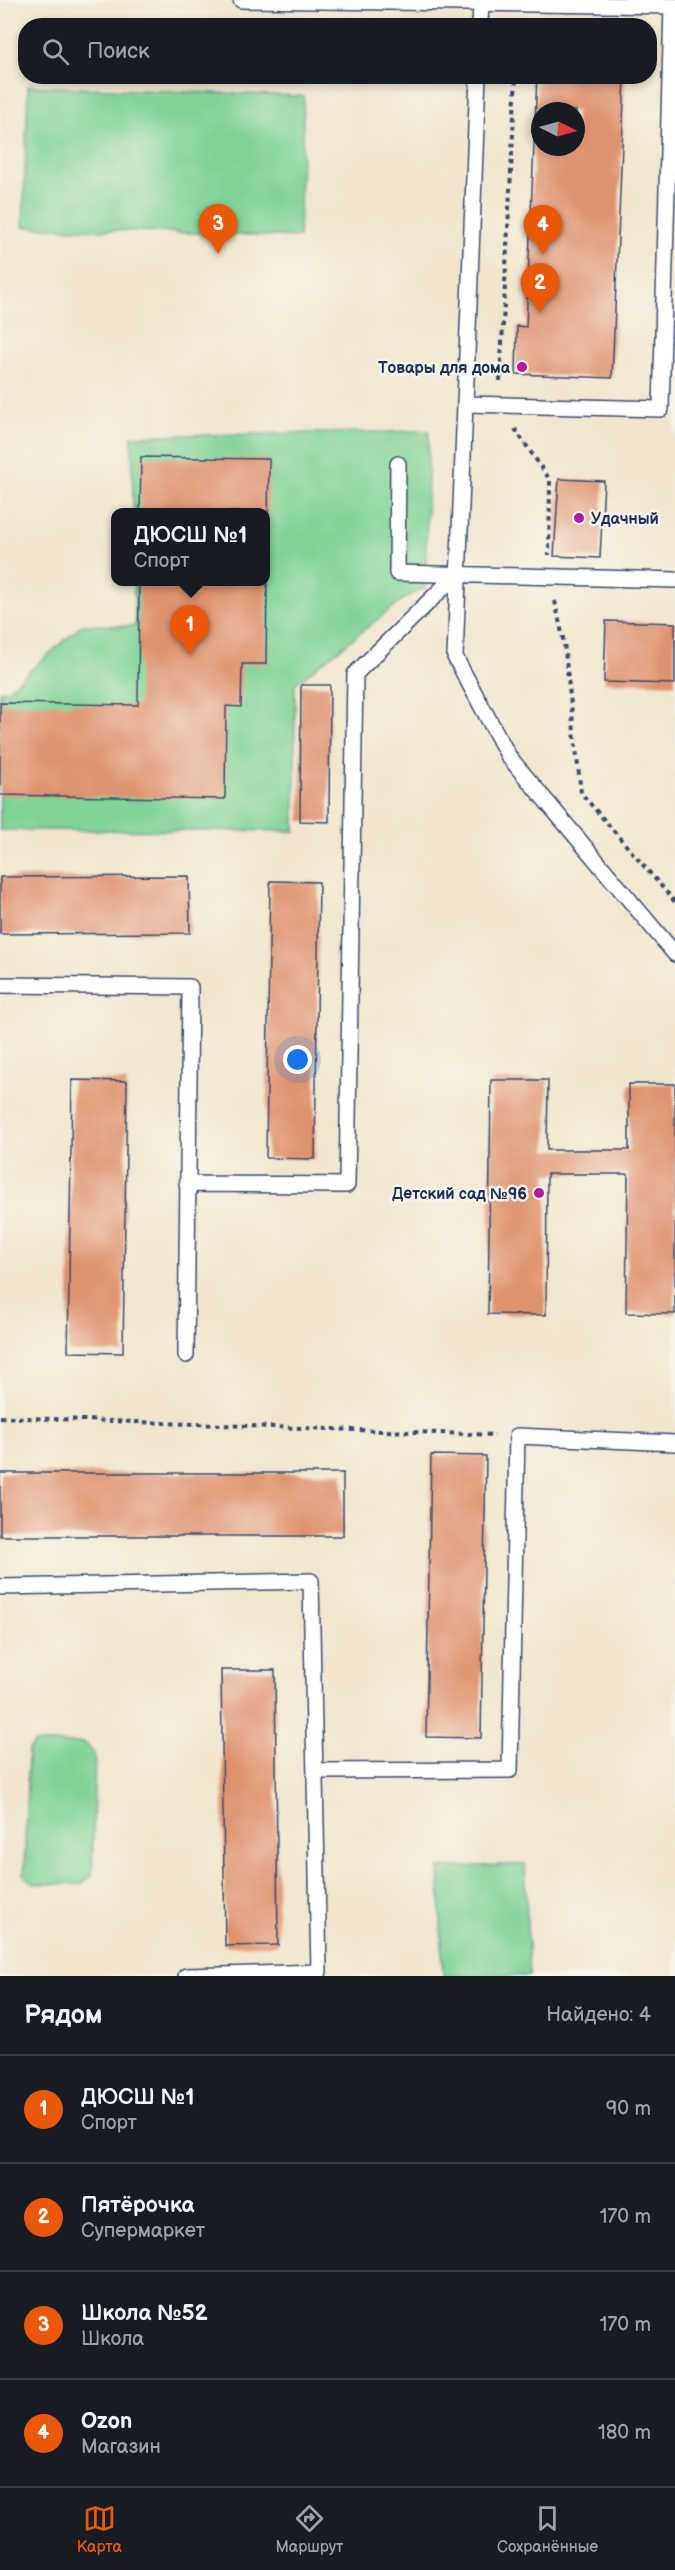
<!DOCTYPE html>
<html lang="ru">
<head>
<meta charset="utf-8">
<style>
  body { margin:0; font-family:"Balsamiq Sans",sans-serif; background:#20242c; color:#f1f3f6 }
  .compass { position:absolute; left:531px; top:102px; width:54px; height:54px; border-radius:50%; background:#171b24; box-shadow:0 3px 9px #0003; rotate:96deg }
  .you { position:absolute; left:298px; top:1060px; width:21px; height:21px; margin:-15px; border:4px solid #fff; border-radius:50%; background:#1a73e8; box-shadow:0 0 0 9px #1a73e833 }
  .badge { display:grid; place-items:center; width:39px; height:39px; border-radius:50%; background:#ea580c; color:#fff; font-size:20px; font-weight:700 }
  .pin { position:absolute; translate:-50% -50px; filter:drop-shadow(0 2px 3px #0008) }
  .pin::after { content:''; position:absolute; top:32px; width:21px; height:18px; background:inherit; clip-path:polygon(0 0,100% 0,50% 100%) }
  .popup { position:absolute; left:111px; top:508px; width:159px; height:78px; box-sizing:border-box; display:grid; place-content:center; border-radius:12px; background:#171b24; filter:drop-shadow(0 2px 4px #0005); font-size:20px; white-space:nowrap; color:#9ea1a6 }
  .popup b { font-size:22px; color:#f1f3f6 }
  .popup::after { content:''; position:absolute; left:50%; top:100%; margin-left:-12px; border:12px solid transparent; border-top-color:#171b24 }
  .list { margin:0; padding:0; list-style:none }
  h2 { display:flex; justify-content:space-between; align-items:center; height:78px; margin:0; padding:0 24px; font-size:26px }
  h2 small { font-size:20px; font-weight:400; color:#9ea1a6 }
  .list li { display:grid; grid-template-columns:39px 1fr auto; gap:18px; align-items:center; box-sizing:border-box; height:108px; padding:0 24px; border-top:2px solid #363941 }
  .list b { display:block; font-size:22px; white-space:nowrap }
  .list p { margin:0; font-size:20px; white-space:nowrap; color:#9ea1a6 }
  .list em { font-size:20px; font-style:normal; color:#9ea1a6 }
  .icon { flex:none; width:33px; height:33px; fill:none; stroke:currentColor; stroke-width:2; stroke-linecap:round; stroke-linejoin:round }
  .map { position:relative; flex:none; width:675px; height:1976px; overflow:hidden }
  .search { position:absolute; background:#171b24; box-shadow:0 3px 9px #0003; left:18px; right:18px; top:18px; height:66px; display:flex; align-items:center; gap:15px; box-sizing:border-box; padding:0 21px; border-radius:24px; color:#9ea1a6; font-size:22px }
  .sheet { height:510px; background:#171b24 }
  nav { display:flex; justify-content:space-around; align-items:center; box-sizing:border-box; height:84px; border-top:2px solid #363941; background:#171b24; font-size:16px; color:#9ea1a6 }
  nav a { display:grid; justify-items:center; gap:3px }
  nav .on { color:#ea580c }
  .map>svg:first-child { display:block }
</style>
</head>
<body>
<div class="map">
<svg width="675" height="1976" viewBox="0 0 675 1976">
  <rect width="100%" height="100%" fill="#f7f3e8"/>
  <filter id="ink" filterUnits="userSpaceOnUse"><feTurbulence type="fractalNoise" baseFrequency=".0167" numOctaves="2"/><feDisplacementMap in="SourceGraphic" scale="12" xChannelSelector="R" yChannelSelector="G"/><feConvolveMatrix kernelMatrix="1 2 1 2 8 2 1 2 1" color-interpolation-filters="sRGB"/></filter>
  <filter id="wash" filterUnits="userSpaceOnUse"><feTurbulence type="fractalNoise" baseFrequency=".008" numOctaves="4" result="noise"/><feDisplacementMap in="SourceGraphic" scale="24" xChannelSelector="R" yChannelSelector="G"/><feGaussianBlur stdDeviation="1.35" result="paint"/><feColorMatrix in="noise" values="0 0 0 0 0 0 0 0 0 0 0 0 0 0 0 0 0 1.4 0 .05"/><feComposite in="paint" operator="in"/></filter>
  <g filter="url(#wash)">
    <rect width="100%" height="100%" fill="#f1e6cd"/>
    <!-- green -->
    <path fill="#7fd395" stroke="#4d817a" stroke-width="1.5" d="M28 86 304 96 299 237 23 227Z
      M429 431 425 588 405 598 295 684V831L0 830V691L8 690 82 625 135 626 134 582H265V512H133L132 436Z
      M35 1743H85L95 1755 92 1874 82 1884H34L24 1875 28 1751Z
      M525 1864 529 1976H443L439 1868Z"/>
    <g id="blocks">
      <!-- building -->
      <path fill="#df926e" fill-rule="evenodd" d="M537 76H625L612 378 516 374 517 326 526 327ZM540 111H576V147H540Z
        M141 457 269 459 267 577 265 512H140Z
        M559 479 604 481 600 558 554 556Z
        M139 582H267L266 664H242L241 707 226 706 225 799 0 795V703L138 705Z
        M606 621 675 623V684L604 682Z
        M301 685H330L329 822 300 821Z
        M189 876 190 933 0 934V877Z
        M270 881 319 882 315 1159 266 1158Z
        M72 1080 127 1081 123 1353 68 1352Z
        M491 1080H548L547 1150H629V1084H675V1314L626 1313 628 1174H547L546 1315 488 1314Z
        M431 1455 486 1456 481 1738 426 1737Z
        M0 1473H343V1536H0Z
        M221 1670H275L278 1945 225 1946Z"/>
    </g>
  </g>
  <g filter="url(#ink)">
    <use href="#blocks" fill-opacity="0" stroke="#3b4a6f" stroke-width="1.5"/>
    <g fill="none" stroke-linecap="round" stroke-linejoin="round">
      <defs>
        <path id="service" d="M241 0 675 6
          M480 26 481 0
          M478 76 455 657 509 757 675 954
          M465 404 661 409 672 6
          M398 464 397 573 675 580
          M0 985 190 987 186 1355
          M187 1184 347 1185 355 674 458 573
          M0 1587 311 1581 319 1972 186 1976
          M315 1771 510 1770 517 1436 675 1443"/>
      </defs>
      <!-- service casing -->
      <use href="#service" stroke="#3b4a6f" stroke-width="18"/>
      <!-- path -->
      <path stroke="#3b4a6f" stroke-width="4" stroke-dasharray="4.5 4.5" stroke-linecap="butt" d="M500 381 516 76
        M515 429 550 480 549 555
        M555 601 564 643 581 793 675 902
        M0 1417 495 1435"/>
      <!-- service -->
      <use href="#service" stroke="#fff" stroke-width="15"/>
    </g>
  </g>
  <!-- markers -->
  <g fill="#b5179e" stroke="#f7f3e8" stroke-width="2">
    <circle cx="522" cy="367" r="6"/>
    <circle cx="579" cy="518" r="6"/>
    <circle cx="539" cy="1193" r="6"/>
  </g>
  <g text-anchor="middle" stroke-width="5" stroke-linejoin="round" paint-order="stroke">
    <!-- poi labels -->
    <g font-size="16" font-weight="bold" fill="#1b2f5e" stroke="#f7f3e8" text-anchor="end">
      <text x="510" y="373">Товары для дома</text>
      <text x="591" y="524" text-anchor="start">Удачный</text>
      <text x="527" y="1199">Детский сад №96</text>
    </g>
  </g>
</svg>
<svg class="compass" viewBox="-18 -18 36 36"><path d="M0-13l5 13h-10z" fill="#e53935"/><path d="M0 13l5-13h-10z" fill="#9ea1a6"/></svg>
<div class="you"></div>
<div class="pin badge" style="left:190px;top:655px">1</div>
<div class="popup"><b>ДЮСШ №1</b>Спорт</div>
<div class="pin badge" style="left:540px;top:313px">2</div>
<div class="pin badge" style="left:218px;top:254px">3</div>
<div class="pin badge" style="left:543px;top:255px">4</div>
<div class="search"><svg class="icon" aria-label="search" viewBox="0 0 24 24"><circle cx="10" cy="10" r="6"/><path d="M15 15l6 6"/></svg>Поиск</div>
</div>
<section class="sheet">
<h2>Рядом<small>Найдено: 4</small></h2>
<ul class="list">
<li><span class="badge">1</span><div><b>ДЮСШ №1</b><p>Спорт</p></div><em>90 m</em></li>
<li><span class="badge">2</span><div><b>Пятёрочка</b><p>Супермаркет</p></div><em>170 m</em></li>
<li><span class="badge">3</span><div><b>Школа №52</b><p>Школа</p></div><em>170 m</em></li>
<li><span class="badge">4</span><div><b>Ozon</b><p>Магазин</p></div><em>180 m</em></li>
</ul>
</section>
<nav>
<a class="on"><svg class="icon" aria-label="map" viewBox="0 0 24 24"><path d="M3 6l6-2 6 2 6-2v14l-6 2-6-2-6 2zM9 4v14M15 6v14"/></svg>Карта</a>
<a><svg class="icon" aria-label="directions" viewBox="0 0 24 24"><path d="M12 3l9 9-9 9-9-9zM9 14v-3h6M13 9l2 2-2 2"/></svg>Маршрут</a>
<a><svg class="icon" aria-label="saved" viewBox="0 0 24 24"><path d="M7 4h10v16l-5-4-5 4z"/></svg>Сохранённые</a>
</nav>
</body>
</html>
